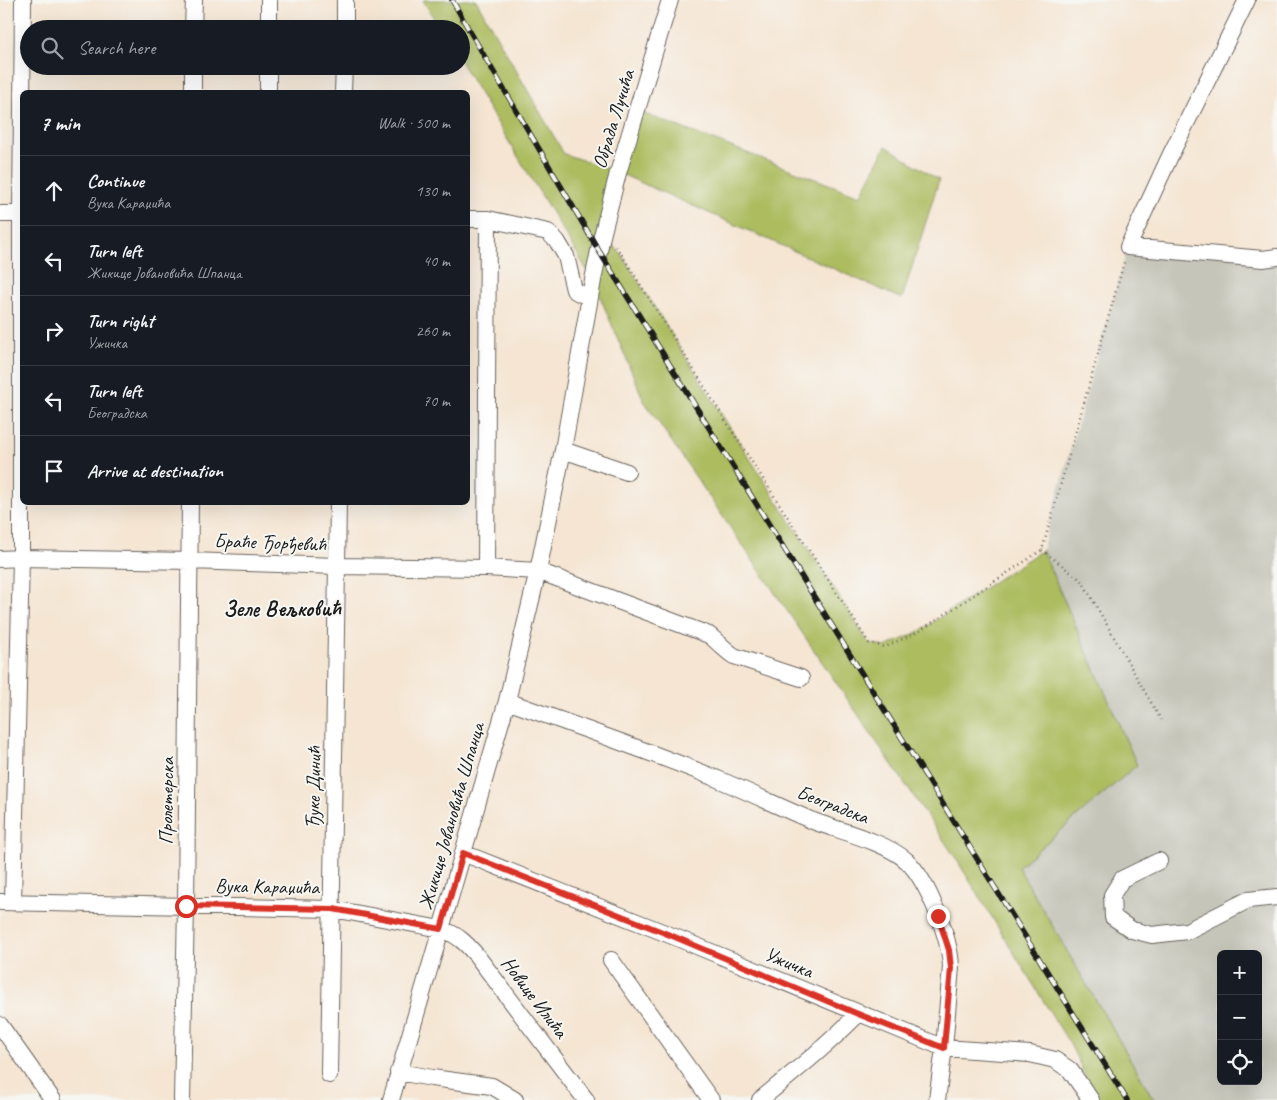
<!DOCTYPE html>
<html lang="en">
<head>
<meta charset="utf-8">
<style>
  body { margin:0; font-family:Caveat,sans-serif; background:#20242c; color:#f1f3f6 }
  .controls { position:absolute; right:15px; bottom:15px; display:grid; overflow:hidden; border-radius:8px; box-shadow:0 5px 20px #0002 }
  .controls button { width:45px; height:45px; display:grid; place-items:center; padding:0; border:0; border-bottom:1px solid #363941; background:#171b24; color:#f1f3f6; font:25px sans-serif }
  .stop { position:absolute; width:15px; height:15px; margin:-11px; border:4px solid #d93025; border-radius:50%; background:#fff }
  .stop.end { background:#d93025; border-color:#fff; box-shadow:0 1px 5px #0008 }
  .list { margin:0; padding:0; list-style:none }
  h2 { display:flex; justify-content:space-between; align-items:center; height:65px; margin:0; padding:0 20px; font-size:21px }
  h2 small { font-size:16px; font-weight:400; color:#9ea1a6 }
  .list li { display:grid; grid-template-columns:32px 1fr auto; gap:15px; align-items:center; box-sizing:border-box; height:70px; padding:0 20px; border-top:1px solid #363941 }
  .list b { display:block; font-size:19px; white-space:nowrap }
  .list p { margin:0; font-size:16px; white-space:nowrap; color:#9ea1a6 }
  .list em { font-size:16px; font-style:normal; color:#9ea1a6 }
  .icon { flex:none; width:28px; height:28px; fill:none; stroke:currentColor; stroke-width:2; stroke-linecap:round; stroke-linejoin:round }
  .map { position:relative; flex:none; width:1277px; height:1100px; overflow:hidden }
  .search { position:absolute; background:#171b24; box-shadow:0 5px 20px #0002; left:20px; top:20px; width:450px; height:55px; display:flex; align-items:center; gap:12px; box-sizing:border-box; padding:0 18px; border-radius:28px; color:#9ea1a6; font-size:19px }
  .panel { position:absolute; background:#171b24; box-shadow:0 5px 20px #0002; left:20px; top:90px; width:450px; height:415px; border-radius:8px }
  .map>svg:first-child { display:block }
</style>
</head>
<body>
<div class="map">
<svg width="1277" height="1100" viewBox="0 0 1277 1100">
  <rect width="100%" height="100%" fill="#f6f6f2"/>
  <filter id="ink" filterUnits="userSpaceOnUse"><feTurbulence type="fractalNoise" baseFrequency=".02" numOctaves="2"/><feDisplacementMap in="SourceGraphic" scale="10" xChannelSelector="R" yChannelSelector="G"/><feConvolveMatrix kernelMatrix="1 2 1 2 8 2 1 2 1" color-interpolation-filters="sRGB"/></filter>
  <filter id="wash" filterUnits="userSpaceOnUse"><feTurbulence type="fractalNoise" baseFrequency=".0096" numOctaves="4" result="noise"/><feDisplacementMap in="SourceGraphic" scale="20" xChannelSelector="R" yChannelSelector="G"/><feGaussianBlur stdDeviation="1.12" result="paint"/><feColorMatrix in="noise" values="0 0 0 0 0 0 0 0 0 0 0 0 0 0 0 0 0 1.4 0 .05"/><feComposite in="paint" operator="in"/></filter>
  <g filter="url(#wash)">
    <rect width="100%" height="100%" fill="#f5e5d2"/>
    <!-- industrial -->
    <path fill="#c5c5b9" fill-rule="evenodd" d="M1128 247 1277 257V1100H1154L1018 867 1137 765 1042 550ZM1221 954H1258V1081H1221Z"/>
    <!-- green -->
    <path fill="#acbc5f" stroke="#646c3e" d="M423 0H476L564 154 618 172 637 111 860 196 886 146 939 180 902 299 619 173 603 236 620 252 734 434 869 643 885 647 918 632 1042 550 1137 765 1018 867 1154 1100H1097L1071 1046 955 857 644 401 593 280 461 63V29H440Z"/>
  </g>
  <g filter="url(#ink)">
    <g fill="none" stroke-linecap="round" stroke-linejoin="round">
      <defs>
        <path id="minor" d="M1247 0 1170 156 1128 247 1263 259 1277 257
          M193 29 194 0
          M269 29V0
          M345 29V0
          M193 92V66
          M268 92V66
          M343 92 344 66
          M0 214H22
          M468 219H488L548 232 557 241 566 256 574 290 581 294 590 296
          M563 450 627 472
          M0 559 21 558 190 561 337 566 486 568 538 571 709 635C718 642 725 650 734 656L801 678
          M486 568 488 219
          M507 701C578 727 650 751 720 780 751 793 782 808 813 821 840 831 886 842 907 861 928 881 950 938 951 967L944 1048 937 1100
          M463 853 670 935 944 1048 1030 1054 1055 1060 1070 1070 1091 1100
          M1159 861 1122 879 1112 895 1113 917 1132 930 1152 935 1187 931 1248 900 1277 897
          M0 902 333 909 441 929C457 934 467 944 477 956L586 1100
          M13 902 21 558V214L23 0
          M611 960 711 1100
          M0 1025 53 1100
          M398 1072 432 1078 492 1086 515 1100
          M329 1075 338 502
          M182 1100 186 906 190 502
          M391 1100 441 929 507 701 538 571 563 450 593 280 602 236 618 173 670 0
          M760 1100C794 1072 828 1045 858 1014"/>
      </defs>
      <!-- minor casing -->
      <use href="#minor" stroke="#68625c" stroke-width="18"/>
      <!-- path -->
      <path stroke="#68625c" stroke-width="2.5" stroke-dasharray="1 4" stroke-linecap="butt" d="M615 247 620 252 734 434 869 643 885 647 918 632 1042 550 1125 259
        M1042 550 1082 581 1161 720"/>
      <!-- minor -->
      <use href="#minor" stroke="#fff" stroke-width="16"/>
      <defs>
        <path id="rail" d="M452 0 472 35 599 251 1127 1100"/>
      </defs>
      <!-- rail casing -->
      <use href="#rail" stroke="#1c1c1c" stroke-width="5.5"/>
      <!-- rail -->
      <use href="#rail" stroke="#f6f6f2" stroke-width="4" stroke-dasharray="11" stroke-linecap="butt"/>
    </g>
  </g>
  <g fill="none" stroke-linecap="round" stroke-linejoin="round" filter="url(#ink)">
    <!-- route -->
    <path stroke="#d93025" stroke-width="6" d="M186 906 333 909 441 929 463 853 670 935 858 1014 944 1048 951 968 949 950 938 916"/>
  </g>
  <g text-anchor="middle" stroke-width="4" stroke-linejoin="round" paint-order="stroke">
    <!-- street labels -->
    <g font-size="20" fill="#1c1c1c" stroke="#f6f6f2">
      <text transform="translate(613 119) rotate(-73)" y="7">Обрада Лучића</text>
      <text transform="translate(270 542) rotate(2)" y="7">Браће Ђорђевић</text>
      <text transform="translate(313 788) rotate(-89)" y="7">Ђуке Динић</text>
      <text transform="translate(166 801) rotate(-89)" y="7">Пролетерска</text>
      <text transform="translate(833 804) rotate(21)" y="7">Београдска</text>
      <text transform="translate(451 816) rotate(-74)" y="7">Жикице Јовановића Шпанца</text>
      <text transform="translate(267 886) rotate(1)" y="7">Вука Караџића</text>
      <text transform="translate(789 962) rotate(23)" y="7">Ужичка</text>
      <text transform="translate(535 997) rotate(53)" y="7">Новице Илића</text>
    </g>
    <!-- quarter labels -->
    <g font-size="22" font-weight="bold" fill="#1c1c1c" stroke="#f6f6f2">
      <text x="282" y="616">Зеле Вељковић</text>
    </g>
  </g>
</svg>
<div class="controls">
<button>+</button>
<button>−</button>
<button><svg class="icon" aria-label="locate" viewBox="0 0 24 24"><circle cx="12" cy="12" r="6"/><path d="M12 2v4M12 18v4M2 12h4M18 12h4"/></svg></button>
</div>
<div class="stop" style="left:186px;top:906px"></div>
<div class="stop end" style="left:938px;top:916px"></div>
<div class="search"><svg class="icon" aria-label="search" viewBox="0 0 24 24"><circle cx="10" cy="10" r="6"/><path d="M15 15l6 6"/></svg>Search here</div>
<section class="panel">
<h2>7 min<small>Walk · 500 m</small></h2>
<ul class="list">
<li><svg class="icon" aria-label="ahead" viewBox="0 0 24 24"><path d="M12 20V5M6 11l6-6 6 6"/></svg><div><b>Continue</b><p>Вука Караџића</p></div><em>130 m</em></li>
<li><svg class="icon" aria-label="left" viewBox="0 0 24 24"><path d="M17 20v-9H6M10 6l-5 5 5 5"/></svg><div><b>Turn left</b><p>Жикице Јовановића Шпанца</p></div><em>40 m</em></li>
<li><svg class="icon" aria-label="right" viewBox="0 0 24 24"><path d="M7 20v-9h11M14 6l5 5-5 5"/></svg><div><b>Turn right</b><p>Ужичка</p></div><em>260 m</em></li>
<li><svg class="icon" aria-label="left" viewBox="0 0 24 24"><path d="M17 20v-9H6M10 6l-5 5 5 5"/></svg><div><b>Turn left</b><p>Београдска</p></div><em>70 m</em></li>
<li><svg class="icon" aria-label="arrive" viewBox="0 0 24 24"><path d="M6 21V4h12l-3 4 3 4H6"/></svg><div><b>Arrive at destination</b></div></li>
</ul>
</section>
</div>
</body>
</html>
